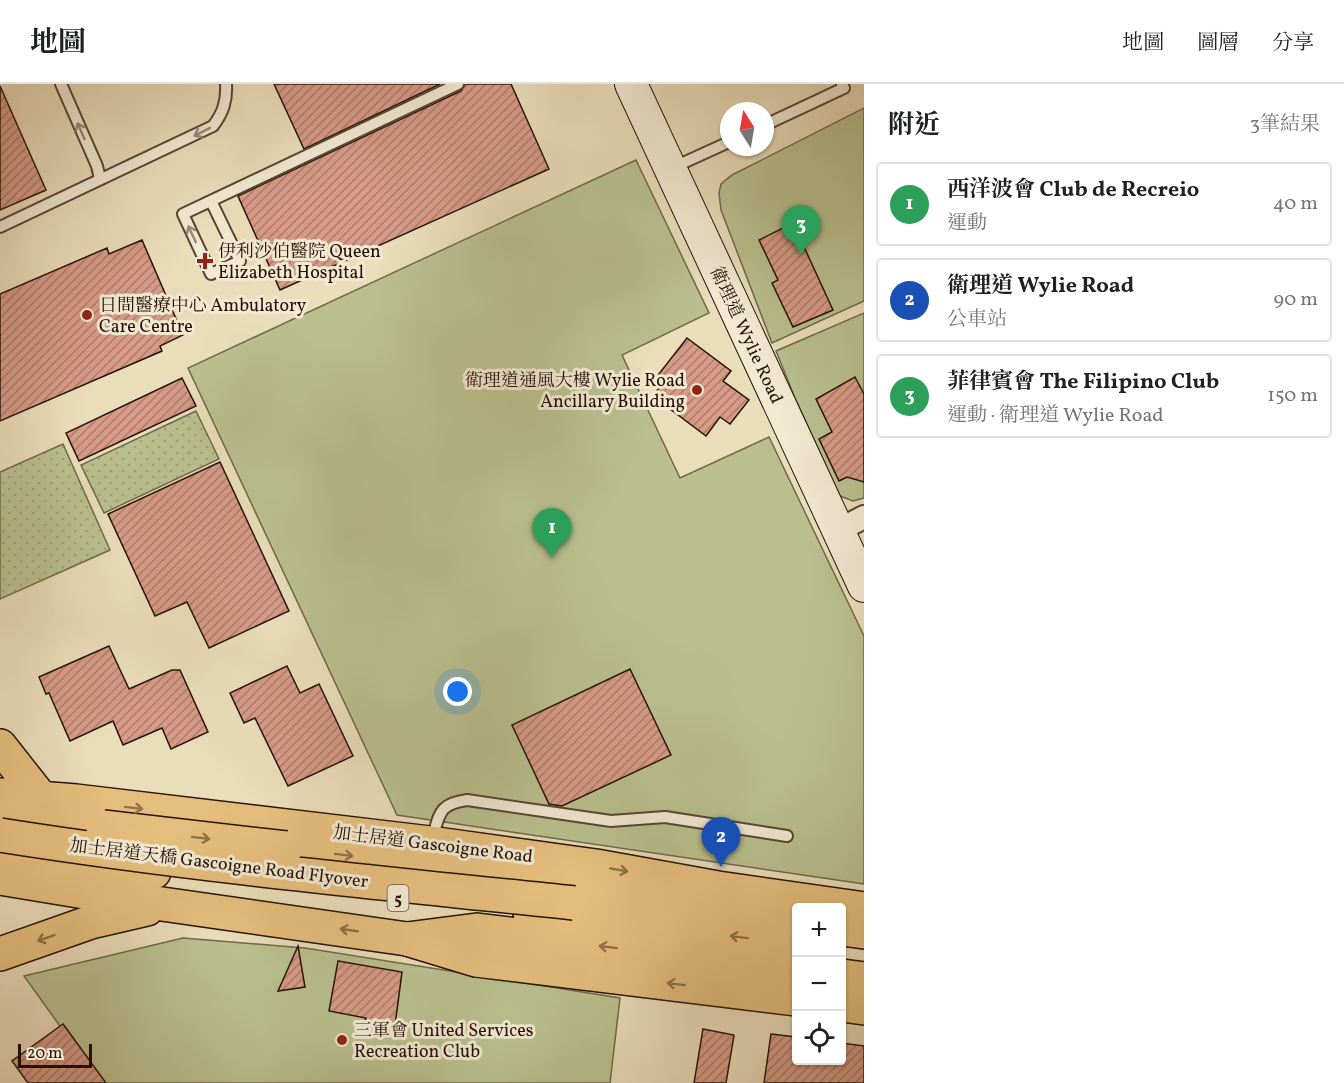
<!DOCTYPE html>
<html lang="zh-TW">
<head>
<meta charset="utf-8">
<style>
  body { margin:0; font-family:Vollkorn,"Noto Serif TC",serif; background:#f2f2f2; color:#202124 }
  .controls { position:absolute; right:18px; bottom:18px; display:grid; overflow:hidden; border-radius:6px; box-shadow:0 2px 4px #0004 }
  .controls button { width:54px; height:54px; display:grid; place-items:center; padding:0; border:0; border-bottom:2px solid #e0e0e0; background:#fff; color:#202124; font:30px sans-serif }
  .compass { position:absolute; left:720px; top:18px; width:54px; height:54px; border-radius:50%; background:#fff; box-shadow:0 2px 4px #0004; rotate:349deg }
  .scale { position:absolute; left:18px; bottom:15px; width:74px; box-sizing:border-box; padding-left:6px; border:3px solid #251107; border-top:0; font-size:16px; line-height:21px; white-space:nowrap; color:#251107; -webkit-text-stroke:4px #f1e9d2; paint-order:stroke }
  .you { position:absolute; left:458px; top:608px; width:21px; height:21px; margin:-15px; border:4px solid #fff; border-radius:50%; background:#1a73e8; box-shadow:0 0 0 9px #1a73e833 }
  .badge { display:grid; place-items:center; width:39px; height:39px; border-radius:50%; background:#111827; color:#fff; font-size:20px; font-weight:700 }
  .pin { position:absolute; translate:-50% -50px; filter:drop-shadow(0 2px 3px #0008) }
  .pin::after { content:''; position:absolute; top:32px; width:21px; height:18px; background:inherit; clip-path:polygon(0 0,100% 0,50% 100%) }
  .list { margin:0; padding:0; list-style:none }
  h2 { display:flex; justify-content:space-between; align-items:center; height:78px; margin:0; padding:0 24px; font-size:26px }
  h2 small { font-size:20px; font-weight:400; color:#757577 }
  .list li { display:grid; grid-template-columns:39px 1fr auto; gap:18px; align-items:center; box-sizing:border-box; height:84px; margin:0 12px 12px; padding:0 12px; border:2px solid #e0e0e0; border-radius:6px }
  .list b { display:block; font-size:22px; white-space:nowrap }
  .list p { margin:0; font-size:20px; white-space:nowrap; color:#757577 }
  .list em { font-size:20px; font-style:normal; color:#757577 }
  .icon { flex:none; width:33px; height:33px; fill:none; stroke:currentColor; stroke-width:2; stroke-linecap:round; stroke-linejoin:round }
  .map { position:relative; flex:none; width:864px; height:999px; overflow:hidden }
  header { display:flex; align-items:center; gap:36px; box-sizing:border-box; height:84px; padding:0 30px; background:#fff; border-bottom:2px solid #e0e0e0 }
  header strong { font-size:28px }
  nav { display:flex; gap:33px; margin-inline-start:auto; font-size:21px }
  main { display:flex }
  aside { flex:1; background:#fff }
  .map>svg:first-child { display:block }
</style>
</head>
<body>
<header>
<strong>地圖</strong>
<nav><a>地圖</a><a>圖層</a><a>分享</a></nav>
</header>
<main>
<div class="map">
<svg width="864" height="999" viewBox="0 0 864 999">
  <defs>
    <pattern id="park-dots" width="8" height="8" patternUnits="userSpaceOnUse" patternTransform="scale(1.5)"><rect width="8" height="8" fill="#b9c08e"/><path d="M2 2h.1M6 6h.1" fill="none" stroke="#9fa479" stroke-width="1.8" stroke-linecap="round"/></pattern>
    <pattern id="building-hatch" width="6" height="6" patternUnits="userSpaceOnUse" patternTransform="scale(1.5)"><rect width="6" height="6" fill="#d69a86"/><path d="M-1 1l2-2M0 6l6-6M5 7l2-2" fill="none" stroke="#ad7c6c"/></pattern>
  </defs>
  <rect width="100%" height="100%" fill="#eaddba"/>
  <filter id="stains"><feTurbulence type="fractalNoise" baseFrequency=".00333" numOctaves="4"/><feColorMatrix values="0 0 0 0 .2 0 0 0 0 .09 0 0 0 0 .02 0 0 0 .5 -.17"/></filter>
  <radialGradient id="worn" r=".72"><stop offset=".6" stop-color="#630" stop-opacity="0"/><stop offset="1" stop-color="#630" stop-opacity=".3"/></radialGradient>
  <!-- park -->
  <path fill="url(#park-dots)" stroke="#6f684a" stroke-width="1.5" d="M196 327 219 375 104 429 81 381Z
    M63 360 110 466 0 515V388Z"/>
  <!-- garden -->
  <path fill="#b9c08e" stroke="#6f684a" stroke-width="1.5" d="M864 24V217L772 259 721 126 719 109 721 100 732 91Z
    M636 76 709 229 622 271 680 394 769 353 864 552V800L397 731 188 284Z
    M864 229V414L853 417 840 412 795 314 776 267Z
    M183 854 305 864 620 914 610 999H101L24 892Z"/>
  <!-- building -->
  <path fill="url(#building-hatch)" stroke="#251107" stroke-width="1.5" d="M274 0H440L304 65Z
    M465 0H511L549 85 280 206 238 112 461 7Z
    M0 2 46 106 0 126Z
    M793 139 833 226 793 243 772 199 778 196 759 156Z
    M142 156 183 251 160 262 162 267 0 337V210L107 164 109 170Z
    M687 254 731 287 723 297 749 316 730 340 720 333 706 352 653 312 662 300 655 295Z
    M855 293 864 310V398L847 393 839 397 819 355 832 348 816 315Z
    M182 294 196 322 79 377 66 349Z
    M220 378 289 527 209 564 187 518 155 532 108 430Z
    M109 562 129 605 172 586H180L208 648 171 665 162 644 123 661 113 637 70 657 49 609 46 610 39 593Z
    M287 582 300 609 319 600 353 672 288 702 255 634 244 639 230 609Z
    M630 585 671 671 562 722 549 720 512 641Z
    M298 862 305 903 278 907Z
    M338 877 402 888 395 941 365 937 366 934 329 927Z
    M63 940 106 999H28L12 977Z
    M703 945 734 951 726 999H694Z
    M771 950 796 953V976H842V959L864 962V999H764Z"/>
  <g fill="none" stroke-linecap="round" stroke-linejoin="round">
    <defs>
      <path id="lane" d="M61 0 97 82 100 95
        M765 41 844 4 842 0
        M672 84 729 58
        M211 117 240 177 211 190 183 130 458 0
        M0 143 213 42C223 29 227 17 226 0
        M432 755C440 730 438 720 467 716L611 737 665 733 787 752"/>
      <path id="street" d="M837 447 864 433"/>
      <path id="secondary" d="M631 0 864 502"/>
      <path id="primary" d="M0 662 41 714
        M0 711 76 717 430 759 596 782 718 804 864 825
        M0 794 127 815 407 855 476 876 796 915
        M0 870 91 838 147 825
        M842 921 864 924"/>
      <path id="highway" d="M0 727 80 741
        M286 764 577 797 611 813
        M0 770 154 788
        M590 817 611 813 796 838
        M530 829 674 845 796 861
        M842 845 864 848
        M407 855 477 846 796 886
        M842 892 864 895"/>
    </defs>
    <!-- lane casing -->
    <use href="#lane" stroke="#564434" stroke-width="14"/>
    <!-- street casing -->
    <use href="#street" stroke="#564434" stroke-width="26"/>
    <!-- secondary casing -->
    <use href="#secondary" stroke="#251107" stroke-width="34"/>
    <!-- primary casing -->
    <use href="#primary" stroke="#251107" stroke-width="36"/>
    <!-- highway casing -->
    <use href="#highway" stroke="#251107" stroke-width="36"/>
    <!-- lane -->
    <use href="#lane" stroke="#f1e9d2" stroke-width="10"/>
    <!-- street -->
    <use href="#street" stroke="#f1e9d2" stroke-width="22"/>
    <!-- secondary -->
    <use href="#secondary" stroke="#f1e9d2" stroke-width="32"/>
    <!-- primary -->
    <use href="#primary" stroke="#e5be7d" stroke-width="33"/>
    <!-- highway -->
    <use href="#highway" stroke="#e5be7d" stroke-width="33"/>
    <defs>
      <path id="highway-bridge" d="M103 743 286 764
        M0 751C190 781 382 799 574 819"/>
    </defs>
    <!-- highway-bridge casing -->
    <use href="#highway-bridge" stroke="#251107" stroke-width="36" stroke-linecap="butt"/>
    <!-- highway-bridge -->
    <use href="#highway-bridge" stroke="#e5be7d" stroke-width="33"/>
  </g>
  <!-- one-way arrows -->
  <defs><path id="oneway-shaft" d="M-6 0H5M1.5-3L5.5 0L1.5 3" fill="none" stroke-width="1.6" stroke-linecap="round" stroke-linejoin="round" transform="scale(1.5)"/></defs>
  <g stroke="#958877">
    <use href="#oneway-shaft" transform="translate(81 47) rotate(-114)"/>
    <use href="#oneway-shaft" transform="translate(202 48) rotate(153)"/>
    <use href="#oneway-shaft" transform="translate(192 150) rotate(-115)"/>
  </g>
  <g stroke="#8f7048">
    <use href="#oneway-shaft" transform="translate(134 724) rotate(7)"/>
    <use href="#oneway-shaft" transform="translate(201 754) rotate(7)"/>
    <use href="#oneway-shaft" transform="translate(344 771) rotate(7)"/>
    <use href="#oneway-shaft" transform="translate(619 786) rotate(10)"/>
    <use href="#oneway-shaft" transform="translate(349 846) rotate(-172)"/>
    <use href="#oneway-shaft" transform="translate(739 853) rotate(-173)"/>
    <use href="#oneway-shaft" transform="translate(46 854) rotate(161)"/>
    <use href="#oneway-shaft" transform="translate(608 863) rotate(-173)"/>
    <use href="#oneway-shaft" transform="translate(676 900) rotate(-173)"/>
  </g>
  <!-- markers -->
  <g fill="#8f2418" stroke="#f1e9d2" stroke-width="2">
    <path d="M202 168h6v6h6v6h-6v6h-6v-6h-6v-6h6z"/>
    <circle cx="87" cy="231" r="6"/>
    <circle cx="697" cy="306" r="6"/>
    <circle cx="342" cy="956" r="6"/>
  </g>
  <g text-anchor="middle" stroke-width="6" stroke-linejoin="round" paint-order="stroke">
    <!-- shield labels -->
    <rect fill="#f1e9d2" stroke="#625244" stroke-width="1.5" x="387.5" y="801" width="21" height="26" rx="4.5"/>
    <g font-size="16" font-weight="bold" fill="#251107">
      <text x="398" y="820">5</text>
    </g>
    <!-- poi labels -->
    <g font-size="18" fill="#251107" stroke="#f1e9d2" text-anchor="start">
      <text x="218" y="173">伊利沙伯醫院 Queen<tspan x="218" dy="21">Elizabeth Hospital</tspan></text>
      <text x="99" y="227">日間醫療中心 Ambulatory<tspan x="99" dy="21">Care Centre</tspan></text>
      <text x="685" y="302" text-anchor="end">衛理道通風大樓 Wylie Road<tspan x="685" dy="21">Ancillary Building</tspan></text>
      <text x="354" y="952">三軍會 United Services<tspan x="354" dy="21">Recreation Club</tspan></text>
    </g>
    <!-- street labels -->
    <g font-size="18" fill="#251107" stroke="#f1e9d2">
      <text transform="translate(747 251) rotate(65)" y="6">衛理道 Wylie Road</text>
      <text transform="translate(433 760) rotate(7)" y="6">加士居道 Gascoigne Road</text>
      <text transform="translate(219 779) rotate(7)" y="6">加士居道天橋 Gascoigne Road Flyover</text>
    </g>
  </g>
  <rect width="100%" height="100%" filter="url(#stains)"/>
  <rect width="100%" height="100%" fill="url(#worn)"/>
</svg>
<div class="controls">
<button>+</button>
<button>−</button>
<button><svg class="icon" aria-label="locate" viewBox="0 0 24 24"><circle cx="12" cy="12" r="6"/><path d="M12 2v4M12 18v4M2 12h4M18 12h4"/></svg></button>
</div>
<svg class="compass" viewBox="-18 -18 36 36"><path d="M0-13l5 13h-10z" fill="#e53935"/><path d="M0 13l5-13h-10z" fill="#757577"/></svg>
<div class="scale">20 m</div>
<div class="you"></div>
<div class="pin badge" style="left:552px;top:474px;background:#2e9e5b">1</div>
<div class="pin badge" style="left:721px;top:783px;background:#1a4fb4">2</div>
<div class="pin badge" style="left:801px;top:171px;background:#2e9e5b">3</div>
</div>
<aside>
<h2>附近<small>3筆結果</small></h2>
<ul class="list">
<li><span class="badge" style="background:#2e9e5b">1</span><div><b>西洋波會 Club de Recreio</b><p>運動</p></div><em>40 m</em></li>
<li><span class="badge" style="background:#1a4fb4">2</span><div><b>衛理道 Wylie Road</b><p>公車站</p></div><em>90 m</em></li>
<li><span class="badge" style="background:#2e9e5b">3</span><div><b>菲律賓會 The Filipino Club</b><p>運動 · 衛理道 Wylie Road</p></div><em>150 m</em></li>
</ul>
</aside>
</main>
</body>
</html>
